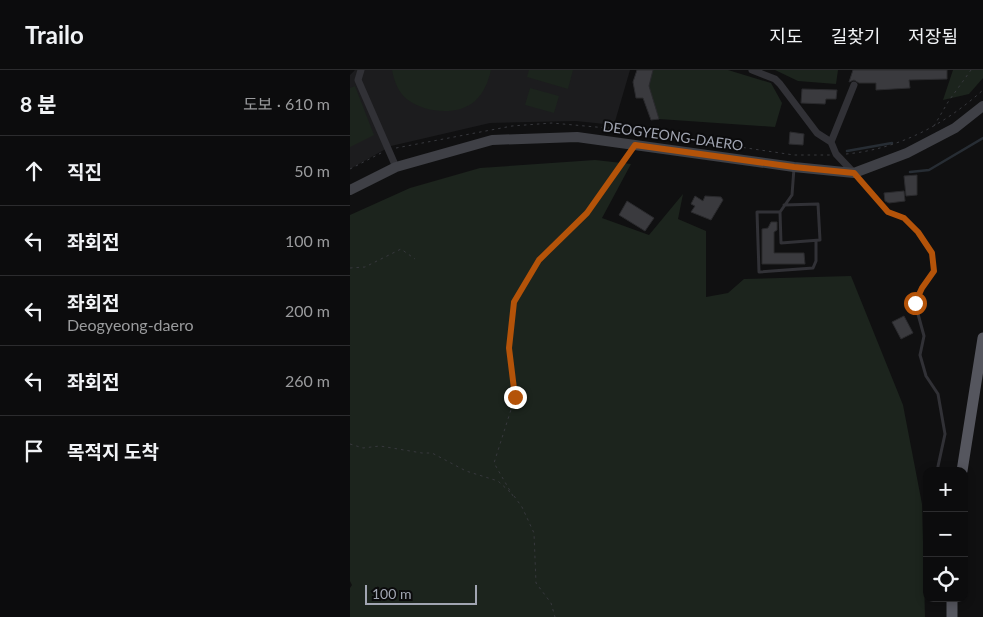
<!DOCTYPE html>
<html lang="ko">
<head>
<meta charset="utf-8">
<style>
  body { margin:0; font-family:Lato,"Noto Sans KR",sans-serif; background:#151516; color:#f1f3f6 }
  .controls { position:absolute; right:15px; bottom:15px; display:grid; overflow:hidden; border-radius:10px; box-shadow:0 2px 8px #0003 }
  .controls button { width:45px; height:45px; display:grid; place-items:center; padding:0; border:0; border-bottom:1px solid #2c2c2e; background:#0c0c0d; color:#f1f3f6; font:25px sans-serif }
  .scale { position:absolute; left:15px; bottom:12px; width:112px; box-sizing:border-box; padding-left:5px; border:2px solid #a1a5b2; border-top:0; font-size:14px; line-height:18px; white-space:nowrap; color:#a1a5b2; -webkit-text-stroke:4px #0b0b0c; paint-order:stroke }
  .stop { position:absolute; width:15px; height:15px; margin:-11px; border:4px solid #b45309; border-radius:50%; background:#fff }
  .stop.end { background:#b45309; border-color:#fff; box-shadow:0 1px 5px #0008 }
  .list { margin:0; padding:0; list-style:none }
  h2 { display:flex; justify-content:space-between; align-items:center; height:65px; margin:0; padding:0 20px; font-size:21px }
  h2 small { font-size:16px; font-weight:400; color:#9a9b9d }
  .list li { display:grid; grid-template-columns:32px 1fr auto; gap:15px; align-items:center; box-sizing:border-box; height:70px; padding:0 20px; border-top:1px solid #2c2c2e }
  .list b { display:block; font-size:19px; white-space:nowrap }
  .list p { margin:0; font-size:16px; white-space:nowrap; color:#9a9b9d }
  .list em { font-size:16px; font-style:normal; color:#9a9b9d }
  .icon { flex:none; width:28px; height:28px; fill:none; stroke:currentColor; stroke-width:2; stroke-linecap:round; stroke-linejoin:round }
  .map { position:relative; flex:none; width:633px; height:547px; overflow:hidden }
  header { display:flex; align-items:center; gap:30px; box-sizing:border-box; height:70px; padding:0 25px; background:#0c0c0d; border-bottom:1px solid #2c2c2e }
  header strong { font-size:24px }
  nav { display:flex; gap:28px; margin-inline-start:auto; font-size:18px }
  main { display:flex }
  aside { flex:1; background:#0c0c0d }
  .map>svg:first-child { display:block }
</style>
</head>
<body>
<header>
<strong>Trailo</strong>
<nav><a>지도</a><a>길찾기</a><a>저장됨</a></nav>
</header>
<main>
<aside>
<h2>8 분<small>도보 · 610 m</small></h2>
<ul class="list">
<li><svg class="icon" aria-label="ahead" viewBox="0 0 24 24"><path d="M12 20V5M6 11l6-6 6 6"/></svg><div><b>직진</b></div><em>50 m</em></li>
<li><svg class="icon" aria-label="left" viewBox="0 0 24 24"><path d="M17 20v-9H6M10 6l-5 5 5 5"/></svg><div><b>좌회전</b></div><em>100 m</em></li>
<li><svg class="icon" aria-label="left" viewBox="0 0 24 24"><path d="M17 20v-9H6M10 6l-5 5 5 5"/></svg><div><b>좌회전</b><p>Deogyeong-daero</p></div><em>200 m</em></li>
<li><svg class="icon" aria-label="left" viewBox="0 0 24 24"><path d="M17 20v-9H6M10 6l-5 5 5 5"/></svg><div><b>좌회전</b></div><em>260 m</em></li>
<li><svg class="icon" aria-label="arrive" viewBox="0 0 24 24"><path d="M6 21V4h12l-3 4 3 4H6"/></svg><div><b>목적지 도착</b></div></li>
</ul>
</aside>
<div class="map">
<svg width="633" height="547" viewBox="0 0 633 547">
  <rect width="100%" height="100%" fill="#101011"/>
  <!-- built -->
  <path fill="#1c1c1e" d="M5 0H280L264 55 226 51 140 53 41 76 0 99V5Z"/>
  <!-- green -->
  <path fill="#1c241d" d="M42 0H141C138 12 134 23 125 31 108 46 76 43 58 30 49 24 44 11 42 0Z
    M179 0H223L218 19 177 7Z
    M303 0H378L421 13 432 33 425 57 309 49 299 16Z
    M425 0H488L486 14 448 11Z
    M603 0H633V8L619 24 593 30Z
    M5 16 24 65 0 77V18Z
    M180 18 209 26 204 43 175 35Z
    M245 90 281 94 252 148 299 165 333 124 328 149 356 161V227L378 223 394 209 501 206 553 335 572 434 575 547H0V518L2 515 0 511V145L60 118 130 98Z"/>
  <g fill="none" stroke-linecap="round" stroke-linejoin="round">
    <!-- stream -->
    <path stroke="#272d34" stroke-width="2.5" d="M497 81 542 73
      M560 102 579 100 633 68"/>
  </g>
  <!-- building -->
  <path fill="#3a3a3e" stroke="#2a2a2d" d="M287 0H303L299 16 309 49 301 50 293 28H286L283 12Z
    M503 0H597V9L559 10 560 18 526 20V13H509L504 10 499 12Z
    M452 19 487 20 486 29H476L475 34 451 33Z
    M440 62 454 64 453 75 439 74Z
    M567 105V125L556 126 554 106Z
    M554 121 555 131 539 133 535 131 534 123Z
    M345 126 353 131 355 126 371 127 373 130 361 150 341 142 345 136 341 134Z
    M277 131 304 148 295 161 269 145Z
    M421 152H427V160L424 162V183H454L455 194H412V159L418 158Z
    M554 246 563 263 551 269 542 252Z"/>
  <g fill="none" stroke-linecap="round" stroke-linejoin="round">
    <!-- path -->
    <path stroke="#37383d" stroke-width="1" stroke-dasharray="2.5 4" stroke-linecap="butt" d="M584 56 598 32 621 0
      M46 78 162 56 202 53 268 59 444 85H480
      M496 84C549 79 594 55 633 20
      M0 99 33 82
      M0 198 15 197 51 179 65 189
      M0 374 13 378 30 376 72 383H82L116 401 148 411 161 423
      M163 426 144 393 165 327 159 278 164 232 189 190 237 143 279 84
      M164 426 172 437 184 463 186 513 201 533 205 547"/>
    <!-- service -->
    <path stroke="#313136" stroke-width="3" d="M506 105 538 141 554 148 568 162 582 183 584 201 572 218 565 233 574 266 570 285 576 306 588 324 595 364 587 401
      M434 135 468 134 470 170 431 173 430 142 442 125 444 98
      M430 142H407L409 202 463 198 466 191V172"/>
    <!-- minor -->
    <path stroke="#313136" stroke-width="7" d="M11 0 8 10 46 97
      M402 0 425 9 430 14 467 63 481 72 486 84 504 103
      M481 72 504 15"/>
    <!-- secondary -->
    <path stroke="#3f4046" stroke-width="10" d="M0 120 46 97 142 70 227 67 444 97 504 103 557 83 605 58 633 36"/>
    <!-- trunk -->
    <path stroke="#55565e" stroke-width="11" d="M612 401 633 268
      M602 547V528"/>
  </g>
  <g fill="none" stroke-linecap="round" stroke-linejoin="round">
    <!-- route -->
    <path stroke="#b45309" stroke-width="6" d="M165 327 159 278 164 232 189 190 237 143 285 75 444 97 504 103 538 142 554 148 568 162 582 183 584 201 572 218 565 233"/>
  </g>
  <g text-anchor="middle" stroke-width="4" stroke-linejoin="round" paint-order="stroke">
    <!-- street labels -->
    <g font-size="14" fill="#a1a5b2" stroke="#0b0b0c">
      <text transform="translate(323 66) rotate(8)" y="5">DEOGYEONG-DAERO</text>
    </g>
  </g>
</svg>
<div class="controls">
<button>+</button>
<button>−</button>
<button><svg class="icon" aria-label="locate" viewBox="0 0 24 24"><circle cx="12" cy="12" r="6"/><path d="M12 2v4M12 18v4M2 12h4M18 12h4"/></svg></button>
</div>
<div class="scale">100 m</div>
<div class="stop" style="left:565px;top:233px"></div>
<div class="stop end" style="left:165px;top:327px"></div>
</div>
</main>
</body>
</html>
